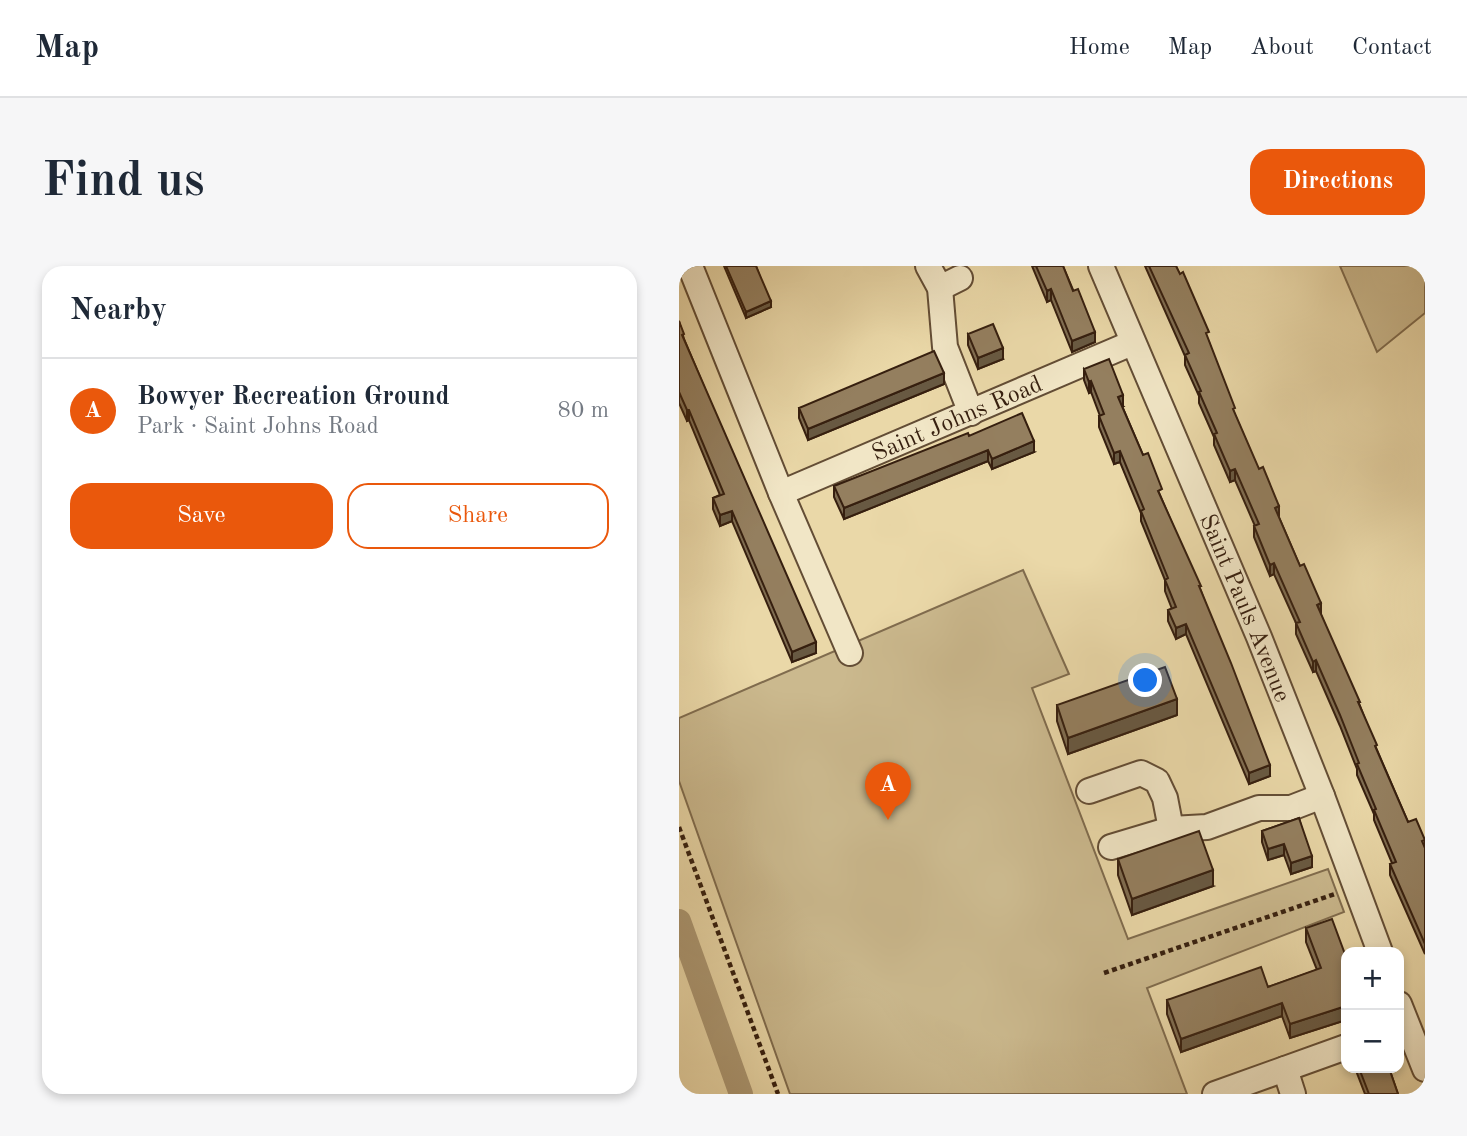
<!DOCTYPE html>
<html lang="en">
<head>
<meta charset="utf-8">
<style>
  body { margin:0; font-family:"Old Standard TT",serif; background:#f6f6f7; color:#1f2937 }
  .controls { position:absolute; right:21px; bottom:21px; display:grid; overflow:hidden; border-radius:14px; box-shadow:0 4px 10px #0003 }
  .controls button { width:63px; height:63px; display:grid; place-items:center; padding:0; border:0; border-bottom:2px solid #e0e1e3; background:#fff; color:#1f2937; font:35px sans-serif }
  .you { position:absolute; left:467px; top:415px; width:24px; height:24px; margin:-18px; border:5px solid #fff; border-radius:50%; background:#1a73e8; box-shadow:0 0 0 10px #1a73e833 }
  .badge { display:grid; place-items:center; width:46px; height:46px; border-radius:50%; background:#ea580c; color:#fff; font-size:23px; font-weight:700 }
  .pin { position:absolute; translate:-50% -58px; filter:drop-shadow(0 2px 4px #0008) }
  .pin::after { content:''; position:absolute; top:37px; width:24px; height:21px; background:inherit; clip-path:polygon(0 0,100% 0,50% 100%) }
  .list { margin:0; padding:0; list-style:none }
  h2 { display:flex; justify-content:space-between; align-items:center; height:91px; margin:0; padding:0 28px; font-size:30px }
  h2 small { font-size:23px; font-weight:400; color:#747a83 }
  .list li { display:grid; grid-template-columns:46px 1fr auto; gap:21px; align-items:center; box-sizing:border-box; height:105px; padding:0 28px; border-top:2px solid #e0e1e3 }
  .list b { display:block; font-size:26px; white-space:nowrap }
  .list p { margin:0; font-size:23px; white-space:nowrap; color:#747a83 }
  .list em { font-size:23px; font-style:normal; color:#747a83 }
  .actions { display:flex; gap:14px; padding:21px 28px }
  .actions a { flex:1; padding:16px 0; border:2px solid #ea580c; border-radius:21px; text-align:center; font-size:24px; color:#ea580c }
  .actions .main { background:#ea580c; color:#fff }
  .map { position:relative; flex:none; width:746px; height:828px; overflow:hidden; border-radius:21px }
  header { display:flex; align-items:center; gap:42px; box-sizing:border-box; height:98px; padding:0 35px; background:#fff; border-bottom:2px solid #e0e1e3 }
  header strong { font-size:33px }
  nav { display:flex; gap:38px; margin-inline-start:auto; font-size:24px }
  .intro { display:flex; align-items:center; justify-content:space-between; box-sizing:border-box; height:168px; padding:0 42px }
  h1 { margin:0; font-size:49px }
  .button { padding:18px 32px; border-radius:21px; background:#ea580c; color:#fff; font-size:24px; font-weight:700 }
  main { display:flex; gap:42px; padding:0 42px }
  aside { flex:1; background:#fff; border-radius:21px; box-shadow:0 4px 10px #0003 }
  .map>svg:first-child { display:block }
</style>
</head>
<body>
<header>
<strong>Map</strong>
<nav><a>Home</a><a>Map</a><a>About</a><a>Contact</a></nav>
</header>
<div class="intro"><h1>Find us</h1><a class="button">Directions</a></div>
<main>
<aside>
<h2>Nearby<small></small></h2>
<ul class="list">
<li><span class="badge">A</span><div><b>Bowyer Recreation Ground</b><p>Park · Saint Johns Road</p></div><em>80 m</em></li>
</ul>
<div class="actions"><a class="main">Save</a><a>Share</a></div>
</aside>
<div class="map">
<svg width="746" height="828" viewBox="0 0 746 828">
  <rect width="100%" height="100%" fill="#ead8a8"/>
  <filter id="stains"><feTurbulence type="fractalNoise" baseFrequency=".00286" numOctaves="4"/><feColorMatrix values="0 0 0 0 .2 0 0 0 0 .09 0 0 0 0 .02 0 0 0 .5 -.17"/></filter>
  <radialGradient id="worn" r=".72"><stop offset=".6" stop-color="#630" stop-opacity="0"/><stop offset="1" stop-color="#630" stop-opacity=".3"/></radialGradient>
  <!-- green -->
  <path fill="#cbb98e" stroke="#806c4e" stroke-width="2" d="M661 0H746V47L698 86Z
    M344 304 390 408 353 422 449 673 649 603 665 646 468 722 508 828H111L0 515V452Z"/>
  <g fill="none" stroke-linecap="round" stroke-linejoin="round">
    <!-- canal -->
    <path stroke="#ad9974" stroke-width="24" d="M0 655 62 828"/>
    <defs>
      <g id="minor">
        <path d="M11 0 102 227 171 387"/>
        <path d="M249 0 261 22 266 81 292 147"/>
        <path id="s1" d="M422 0 580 371 643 530 701 686"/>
        <path d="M261 22 281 12"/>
        <path id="s2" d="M102 227 453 77"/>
        <path d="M410 525 462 507 478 515 486 532 492 563"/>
        <path d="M432 581 492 563 528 561 580 542H612L643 530"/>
        <path d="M720 738 746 803"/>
        <path d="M606 803 614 828"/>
        <path d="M536 828 667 781"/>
      </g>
    </defs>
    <!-- minor casing -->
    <use href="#minor" stroke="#634d35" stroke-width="28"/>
    <!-- path -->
    <path stroke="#361f0f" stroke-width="4.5" stroke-dasharray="5 3.5" stroke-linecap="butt" d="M0 561 99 828
      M425 707 656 628"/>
    <!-- minor -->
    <use href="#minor" stroke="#f1e6c6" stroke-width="24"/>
  </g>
  <!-- wall -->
  <path fill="#7f6d52" stroke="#361f0f" stroke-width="2" d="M45 0H77L92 41 67 52Z
    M353 0H384L416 76 393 86 372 34 368 36Z
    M466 0H497L530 76 556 149 681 440 698 484 729 556 746 574V688L711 609V598L713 597 695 554V548L678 509V503L661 460 637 405 634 406 617 368V357L595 308 591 310 575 271V260H576L556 214 551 216 535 179V171L520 137V130L506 99V90Z
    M0 55 5 73 137 387 113 396 53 255 41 260 34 243V232L41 229 10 154 8 155 0 137Z
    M289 68 324 93 299 103 289 79Z
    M405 103 444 140H443L522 325 591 510 570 518 507 368 497 373 489 355V344L493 343 486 325V314L462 255V247L441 196 435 198 420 161V150H421L412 126 410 127 405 114Z
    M265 118 129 174 120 152V142Z
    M290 170 355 186 313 203 309 195 165 253 155 231V220Z
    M378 439 498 449 389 488 378 455Z
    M620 552 633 601 612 608 605 589 589 594 583 576V565Z
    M439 593 534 620 453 649 439 609Z
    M627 662 667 691V754L611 772 603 750 502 786 488 748V734L589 721 638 704 627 676Z
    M676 802H710L719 828H686Z"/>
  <!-- shaded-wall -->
  <path fill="#685942" stroke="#361f0f" stroke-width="2" d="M372 23V34L368 36V25Z
    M92 35V41L67 52V46Z
    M416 66V76L393 86V75Z
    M324 82V93L299 103V92Z
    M265 107V118L129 174V163Z
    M412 115V126L410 127V116Z
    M444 129V140L439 142V131Z
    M8 144H10V154L8 155Z
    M355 175V186L313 203V193Z
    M309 184V195L165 253V242Z
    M441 185V196L435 198V187Z
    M556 203V214L551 216V205Z
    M600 240V250L596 252V242Z
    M53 245V255L41 260V249Z
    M595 297V308L591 310V299Z
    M642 337V348L638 339Z
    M507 358V368L497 373V362Z
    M137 376V387L113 396V386Z
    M637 394V405L634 406V396Z
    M498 433V449L389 488V472Z
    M591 499V510L570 518V507Z
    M605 578V589L589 594V583Z
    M633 590V601L612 608V597Z
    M534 604V620L453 649V633Z
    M603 737V750L502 786V773Z
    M667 740V754L611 772V758Z"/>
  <!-- building -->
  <path fill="#947f5f" stroke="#361f0f" stroke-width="2" d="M47 0H77L92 35 67 46Z
    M357 0H384L394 25 399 23 416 66 393 75 372 23 368 25Z
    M470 0H497L501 8 504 6 530 66 527 67 556 142 554 143 580 203 584 201 600 240 596 242 621 300 625 298 642 337 638 339 681 436H679L698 479 696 480 729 556 737 553 746 574 743 575 746 582V678L711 598 717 596 695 544 697 543 678 498 680 497 661 449 637 394 634 396 617 357 621 356 595 297 591 299 575 260 580 258 556 203 551 205 535 168 538 167 520 126 522 125 506 89 510 87Z
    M0 55 5 68 3 69 137 376 113 386 53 245 41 249 34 232 45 228 10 144H8L0 126Z
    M314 58 324 82 299 92 289 68Z
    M255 85 265 107 129 163 120 142Z
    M430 93 444 129 439 131 464 189 469 187 483 223 479 225 522 320H520L552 397 591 499 570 507 507 358 497 362 489 344 497 341 486 314 489 312 462 245 465 243 441 185 435 187 420 150 425 148 412 115 410 116 405 103Z
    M343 147 355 175 313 193 309 184 165 242 155 220 289 167 290 170Z
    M486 401 498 433 389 472 378 439Z
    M620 552 633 590 612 597 605 578 589 583 583 565Z
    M520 565 534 604 453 633 439 593Z
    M653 653 667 691V740L611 758 603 737 502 773 488 734 582 701 589 721 642 702 627 662Z
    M680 802H710L719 828H690Z"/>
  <g text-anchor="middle" stroke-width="7" stroke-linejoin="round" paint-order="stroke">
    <!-- street labels -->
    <g font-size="24" fill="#361f0f" stroke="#f1e6c6">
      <text dy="8" stroke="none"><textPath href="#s2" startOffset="191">Saint Johns Road</textPath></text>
      <text dy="8" stroke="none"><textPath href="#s1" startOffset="371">Saint Pauls Avenue</textPath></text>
    </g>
  </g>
  <rect width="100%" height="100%" filter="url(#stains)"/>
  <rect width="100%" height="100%" fill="url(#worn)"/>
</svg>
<div class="controls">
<button>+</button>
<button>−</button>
</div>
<div class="you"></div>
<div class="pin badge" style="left:209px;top:554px">A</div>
</div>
</main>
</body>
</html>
